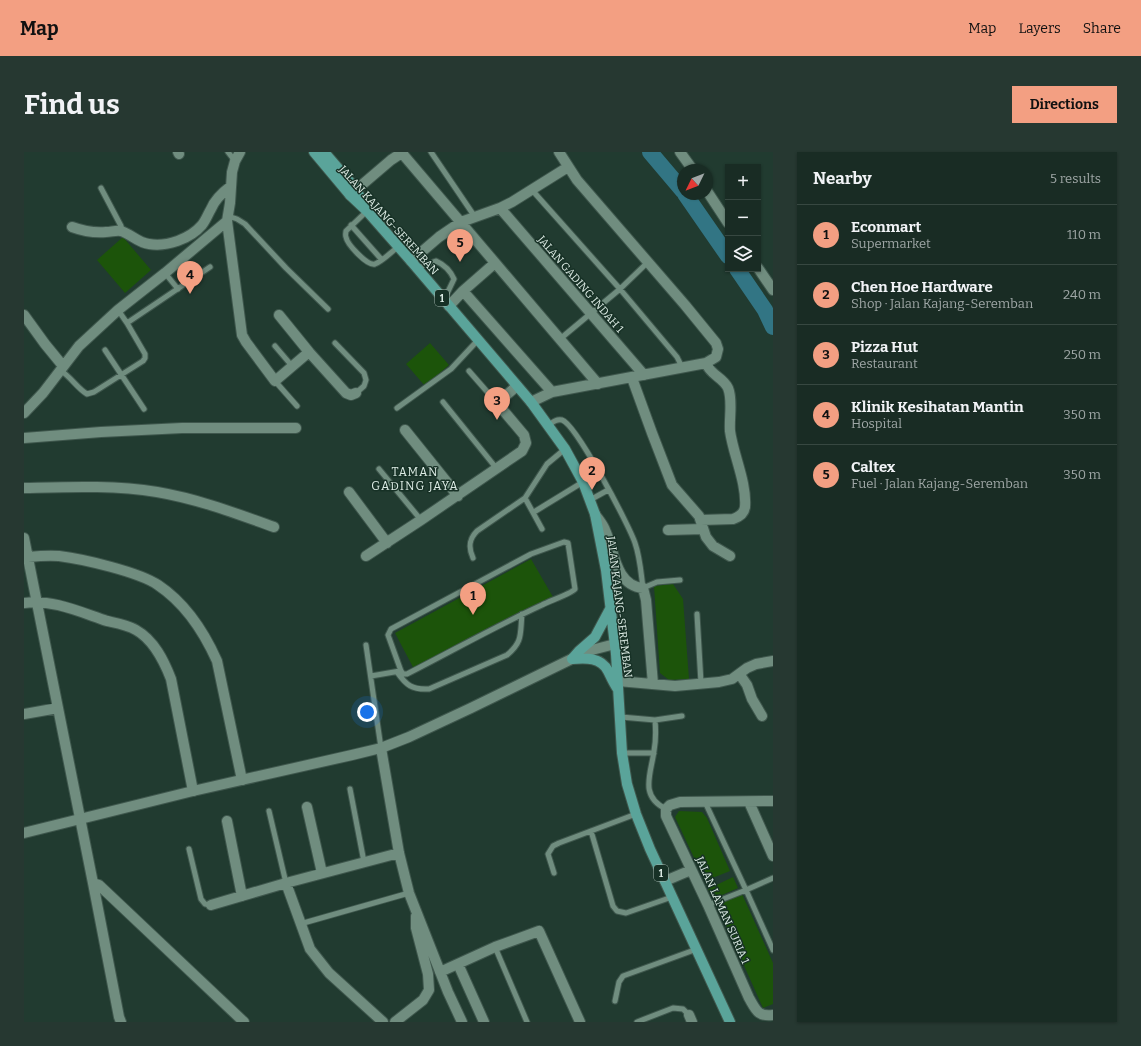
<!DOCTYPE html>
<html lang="en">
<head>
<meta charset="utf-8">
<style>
  body { margin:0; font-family:Bitter,serif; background:#263831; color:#f1f3f6 }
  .controls { position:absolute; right:12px; top:12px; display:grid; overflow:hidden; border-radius:0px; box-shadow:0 1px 3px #0004 }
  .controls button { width:36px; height:36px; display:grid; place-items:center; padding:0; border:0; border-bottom:1px solid #374841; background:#192c24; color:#f1f3f6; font:20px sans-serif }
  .compass { position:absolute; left:653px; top:12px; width:36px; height:36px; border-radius:50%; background:#192c24; box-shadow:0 1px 3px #0004; rotate:227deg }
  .you { position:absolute; left:343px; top:560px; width:14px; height:14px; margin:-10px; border:3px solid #fff; border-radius:50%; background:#1a73e8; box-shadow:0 0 0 6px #1a73e833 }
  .badge { display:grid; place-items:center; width:26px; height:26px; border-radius:50%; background:#f39f82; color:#111; font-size:13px; font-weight:700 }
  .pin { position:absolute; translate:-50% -33px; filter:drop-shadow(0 1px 2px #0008) }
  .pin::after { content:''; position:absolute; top:21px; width:14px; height:12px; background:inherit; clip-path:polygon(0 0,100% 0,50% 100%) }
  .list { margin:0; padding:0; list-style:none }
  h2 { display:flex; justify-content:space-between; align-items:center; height:52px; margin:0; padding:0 16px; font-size:17px }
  h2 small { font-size:13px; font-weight:400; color:#9fa7a6 }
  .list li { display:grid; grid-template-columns:26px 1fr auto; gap:12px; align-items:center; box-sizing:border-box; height:60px; padding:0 16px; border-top:1px solid #374841 }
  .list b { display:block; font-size:15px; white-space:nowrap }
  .list p { margin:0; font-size:13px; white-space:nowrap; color:#9fa7a6 }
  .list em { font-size:13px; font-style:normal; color:#9fa7a6 }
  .icon { flex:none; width:22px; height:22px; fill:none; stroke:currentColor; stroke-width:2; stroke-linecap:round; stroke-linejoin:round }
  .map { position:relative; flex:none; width:749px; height:870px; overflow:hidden; border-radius:0px }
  header { display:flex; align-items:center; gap:24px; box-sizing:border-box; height:56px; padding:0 20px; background:#f39f82; color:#111 }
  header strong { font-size:19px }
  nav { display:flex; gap:22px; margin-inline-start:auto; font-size:14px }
  .intro { display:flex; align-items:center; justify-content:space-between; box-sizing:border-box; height:96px; padding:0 24px }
  h1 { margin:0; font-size:28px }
  .button { padding:10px 18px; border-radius:0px; background:#f39f82; color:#111; font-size:14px; font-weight:700 }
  main { display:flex; gap:24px; padding:0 24px }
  aside { flex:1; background:#192c24; border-radius:0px; box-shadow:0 1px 3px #0004 }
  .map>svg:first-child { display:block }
</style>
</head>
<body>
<header>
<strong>Map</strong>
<nav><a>Map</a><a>Layers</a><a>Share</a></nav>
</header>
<div class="intro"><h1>Find us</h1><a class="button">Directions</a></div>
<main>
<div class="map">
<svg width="749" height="870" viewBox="0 0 749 870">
  <rect width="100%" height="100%" fill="#213b30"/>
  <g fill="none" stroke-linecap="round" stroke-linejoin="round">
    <!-- river -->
    <path stroke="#327584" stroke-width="16" d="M626 0 659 39
      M661 42 704 104
      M713 117 741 158 749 175"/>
  </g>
  <!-- building -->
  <path fill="#1c540a" d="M99 85 127 118 101 141 73 108Z
    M406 191 425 213 401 234 382 212Z
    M507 407 529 445 390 517 371 481Z
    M649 432 659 447 665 527 645 528 636 521 630 434Z
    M655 659 678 660 683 666 706 719 681 729 651 665Z
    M709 725 714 736 689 747 684 737Z
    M718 742 749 811V852L739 856 693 753Z"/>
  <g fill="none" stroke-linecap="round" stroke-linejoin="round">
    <defs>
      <path id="lane" d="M204 0 211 9
        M407 0 451 65
        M77 36 97 74 98 80
        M508 38 596 137 653 205 658 215
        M343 59 322 79C322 80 321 84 322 85 323 92 343 114 351 112 359 109 367 100 374 95
        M204 64 213 67 221 72 262 116 304 157
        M327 73 358 108
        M393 116 412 109C421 113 426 118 430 127L420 148
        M141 121 154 137
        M103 171 186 115
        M536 187 596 137 624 110
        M311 191 340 221 342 228 340 234 332 241
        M251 194 268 214
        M81 198 120 257
        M36 218C47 225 53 236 63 242L70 240 119 209 121 206V202L103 171 94 158
        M445 219 473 251
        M251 229 273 254
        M419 250 473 317
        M373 256 427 217 454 188
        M525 273C529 270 532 267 538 268 552 272 605 373 611 391 616 405 617 421 619 436L633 430 656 428
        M355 317 397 368
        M501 346 518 377
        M566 348 584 338
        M510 360 559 330
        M540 390 544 391 551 437C547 442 525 449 518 453 472 474 428 499 383 522H379L377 519 364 483 367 477 507 402Z
        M449 406C444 395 445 387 453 379L501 346 523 312 541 297
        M673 462 677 531
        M342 493 357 596
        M373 520C382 533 388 538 405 537L483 503C499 490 496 482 498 462
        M347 524 376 519
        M597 565 631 568 658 564
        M631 568C632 579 632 588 630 599 627 622 615 644 642 657
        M598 601H630
        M326 637 340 710
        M681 650 722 738 684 753
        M245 659 262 731
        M567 679 589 754 593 759 602 761 648 745
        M165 697 177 747 181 752 187 753
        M530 721 524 702 529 694 535 691 612 662
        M749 726 722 738 749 798
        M276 772 385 741
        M471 795 503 870
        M591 849 595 830 599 824 673 797
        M613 870 649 856 659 857 665 863"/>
      <path id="street" d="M154 0 155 2
        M377 0 574 232
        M656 0 669 18
        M683 39 704 71
        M326 43 367 8 379 0
        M476 56 620 223
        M203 69 218 183 222 190 251 229 285 200 255 163
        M48 75C59 79 70 81 82 80 87 80 92 78 97 79 107 82 114 91 125 92 143 95 166 87 178 73 182 68 184 62 187 57 191 47 199 40 207 34
        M387 109 415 85 437 70 476 56 488 50 544 15
        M471 111 439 139 528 240
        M734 116 749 138
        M425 154 439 139
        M0 163 21 192 39 214
        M285 200 322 241 327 243 332 241
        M608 226 628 281 648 333 675 364 682 385 689 394 706 404
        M507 250 528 240 682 211 692 205 694 197 692 191 661 153 553 28 535 0
        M0 261 19 241 55 194 94 158 141 121 203 69 206 51 208 20 211 9 216 0
        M381 278 434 344
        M0 286 77 280 158 276H272
        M0 336C44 335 89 333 133 340 174 347 211 361 250 375
        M325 340 363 391
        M571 362C574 367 579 372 581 378 590 397 591 434 619 436L622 448 629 532
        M677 368 709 367C715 365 720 362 721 355 723 331 709 302 706 279 705 266 709 248 704 236 699 225 686 223 682 211
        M644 378 679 377
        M0 386 69 731 95 865 97 870
        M342 404 397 368 498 299 502 291 500 283 473 251 493 234
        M4 405C14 404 25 403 35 404 59 407 115 420 134 433 161 451 180 480 193 509L218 628
        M0 451C28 447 56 460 83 469 92 471 104 473 112 478 130 488 140 509 147 527L169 639
        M716 523 723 533 728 547 738 564
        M594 529 651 534 695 530 708 527 723 516 732 512 749 509
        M0 562 34 556
        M357 596 375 701 385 741 424 840 438 870
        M749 649 656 650 646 653 642 657V664L684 753 725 846C732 858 734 865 749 863
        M725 650 749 704
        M283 655 298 721
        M203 669 218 744
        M641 729 667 718
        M69 731 75 733 220 870
        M262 731 286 797 305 821 359 870
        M187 753 262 731 375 701
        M434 812 460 870
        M416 820 471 795 515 779 556 870
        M665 863 668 870
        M371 870 399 848 405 838 404 822 392 776V764"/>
      <path id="secondary" d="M0 681 169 639 328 603 357 596 385 585 447 556 564 499 591 492"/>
      <path id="primary" d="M290 0 326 43 343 59 387 109 507 250 541 297 559 330 571 362 582 418 592 502 598 601 603 632 612 662 626 697 706 870
        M300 0 332 37 340 54
        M548 507 555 499 571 485 587 455
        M548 507C562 506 577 505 584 519 587 525 589 530 593 536"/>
    </defs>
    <!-- lane casing -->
    <use href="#lane" stroke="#3f574d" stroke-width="7"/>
    <!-- street casing -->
    <use href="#street" stroke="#3f574d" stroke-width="12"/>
    <!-- secondary casing -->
    <use href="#secondary" stroke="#3f574d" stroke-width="12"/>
    <!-- primary casing -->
    <use href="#primary" stroke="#3f574d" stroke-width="12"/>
    <!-- lane -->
    <use href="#lane" stroke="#708d7f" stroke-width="5"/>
    <!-- street -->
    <use href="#street" stroke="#708d7f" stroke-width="10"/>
    <!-- secondary -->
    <use href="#secondary" stroke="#708d7f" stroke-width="10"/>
    <!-- primary -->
    <use href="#primary" stroke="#5aa49a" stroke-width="10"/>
  </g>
  <g text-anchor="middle" stroke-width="3" stroke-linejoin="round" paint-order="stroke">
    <!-- shield labels -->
    <g fill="#173126" stroke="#a2b4ac" stroke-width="1">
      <rect x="411" y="138" width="14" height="16" rx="3"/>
      <rect x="630" y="713" width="14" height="16" rx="3"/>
    </g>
    <g font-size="10" font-weight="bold" fill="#ddece5">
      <text x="418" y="150">1</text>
      <text x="637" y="725">1</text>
    </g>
    <!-- street labels -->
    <g font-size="11" fill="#ddece5" stroke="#173126">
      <text transform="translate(365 68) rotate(48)" y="4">JALAN KAJANG-SEREMBAN</text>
      <text transform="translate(557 132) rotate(49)" y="4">JALAN GADING INDAH 1</text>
      <text transform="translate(596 455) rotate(83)" y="4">JALAN KAJANG-SEREMBAN</text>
      <text transform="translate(699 758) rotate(66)" y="4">JALAN LAMAN SURIA 1</text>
    </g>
    <!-- neighbourhood labels -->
    <g font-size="12" letter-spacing="1" fill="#ddece5" stroke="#173126">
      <text x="391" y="324">TAMAN<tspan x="391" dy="14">GADING JAYA</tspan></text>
    </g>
  </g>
</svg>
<div class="controls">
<button>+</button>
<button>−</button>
<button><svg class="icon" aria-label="layers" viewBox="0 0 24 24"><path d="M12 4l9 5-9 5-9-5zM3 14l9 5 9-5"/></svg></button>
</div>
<svg class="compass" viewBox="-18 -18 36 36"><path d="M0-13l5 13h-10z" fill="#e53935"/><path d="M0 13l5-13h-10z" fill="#9fa7a6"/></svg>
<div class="you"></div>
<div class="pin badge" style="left:449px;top:463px">1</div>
<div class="pin badge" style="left:568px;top:338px">2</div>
<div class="pin badge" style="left:473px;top:268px">3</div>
<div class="pin badge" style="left:166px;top:142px">4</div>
<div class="pin badge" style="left:436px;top:110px">5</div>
</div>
<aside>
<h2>Nearby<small>5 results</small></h2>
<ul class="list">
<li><span class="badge">1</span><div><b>Econmart</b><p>Supermarket</p></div><em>110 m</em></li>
<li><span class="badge">2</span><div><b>Chen Hoe Hardware</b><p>Shop · Jalan Kajang-Seremban</p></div><em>240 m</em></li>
<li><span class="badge">3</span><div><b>Pizza Hut</b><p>Restaurant</p></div><em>250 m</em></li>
<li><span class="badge">4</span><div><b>Klinik Kesihatan Mantin</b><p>Hospital</p></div><em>350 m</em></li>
<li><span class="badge">5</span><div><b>Caltex</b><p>Fuel · Jalan Kajang-Seremban</p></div><em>350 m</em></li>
</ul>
</aside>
</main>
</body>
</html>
